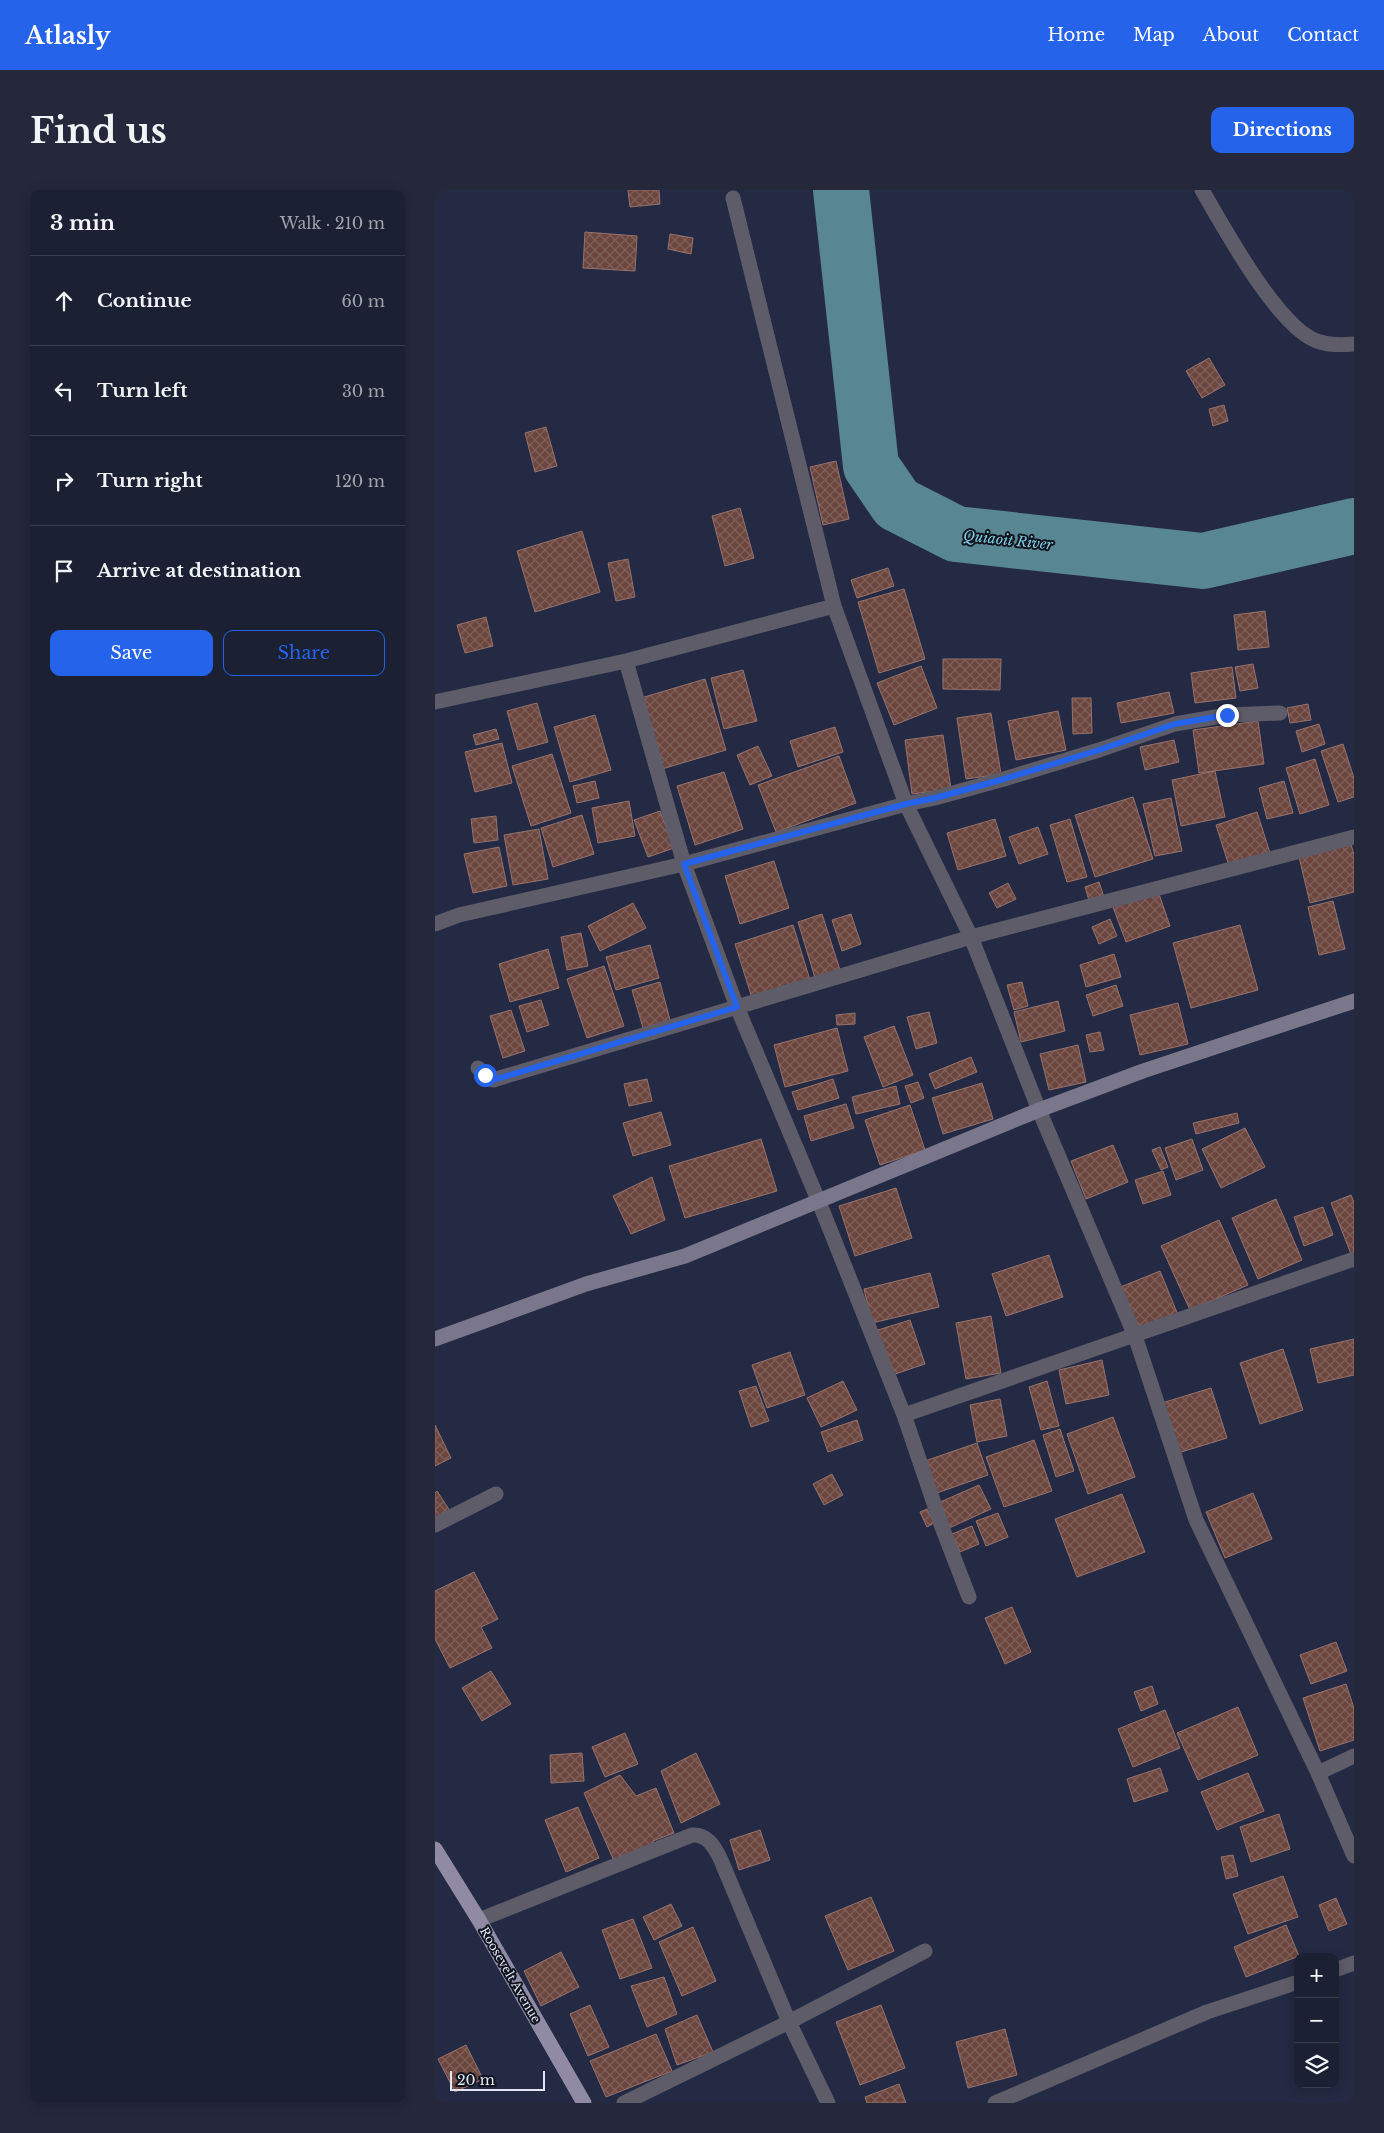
<!DOCTYPE html>
<html lang="en">
<head>
<meta charset="utf-8">
<style>
  body { margin:0; font-family:"Libre Baskerville",serif; background:#24283a; color:#f1f3f6 }
  .controls { position:absolute; right:15px; bottom:15px; display:grid; overflow:hidden; border-radius:10px; box-shadow:0 2px 12px #0003 }
  .controls button { width:45px; height:45px; display:grid; place-items:center; padding:0; border:0; border-bottom:1px solid #393e4d; background:#1b2032; color:#f1f3f6; font:25px sans-serif }
  .scale { position:absolute; left:15px; bottom:12px; width:95px; box-sizing:border-box; padding-left:5px; border:2px solid #e1e5f6; border-top:0; font-size:14px; line-height:18px; white-space:nowrap; color:#e1e5f6; -webkit-text-stroke:4px #11141f; paint-order:stroke }
  .stop { position:absolute; width:15px; height:15px; margin:-11px; border:4px solid #2563eb; border-radius:50%; background:#fff }
  .stop.end { background:#2563eb; border-color:#fff; box-shadow:0 1px 5px #0008 }
  .list { margin:0; padding:0; list-style:none }
  h2 { display:flex; justify-content:space-between; align-items:center; height:65px; margin:0; padding:0 20px; font-size:21px }
  h2 small { font-size:16px; font-weight:400; color:#a0a3ac }
  .list li { display:grid; grid-template-columns:32px 1fr auto; gap:15px; align-items:center; box-sizing:border-box; height:90px; padding:0 20px; border-top:1px solid #393e4d }
  .list b { display:block; font-size:19px; white-space:nowrap }
  .list em { font-size:16px; font-style:normal; color:#a0a3ac }
  .actions { display:flex; gap:10px; padding:15px 20px }
  .actions a { flex:1; padding:11px 0; border:1px solid #2563eb; border-radius:10px; text-align:center; font-size:18px; color:#2563eb }
  .actions .main { background:#2563eb; color:#fff }
  .icon { flex:none; width:28px; height:28px; fill:none; stroke:currentColor; stroke-width:2; stroke-linecap:round; stroke-linejoin:round }
  .map { position:relative; flex:none; width:919px; height:1913px; overflow:hidden; border-radius:10px }
  header { display:flex; align-items:center; gap:30px; box-sizing:border-box; height:70px; padding:0 25px; background:#2563eb; color:#fff }
  header strong { font-size:24px }
  nav { display:flex; gap:28px; margin-inline-start:auto; font-size:18px }
  .intro { display:flex; align-items:center; justify-content:space-between; box-sizing:border-box; height:120px; padding:0 30px }
  h1 { margin:0; font-size:35px }
  .button { padding:12px 22px; border-radius:10px; background:#2563eb; color:#fff; font-size:18px; font-weight:700 }
  main { display:flex; gap:30px; padding:0 30px }
  aside { flex:1; background:#1b2032; border-radius:10px; box-shadow:0 2px 12px #0003 }
  .map>svg:first-child { display:block }
</style>
</head>
<body>
<header>
<strong>Atlasly</strong>
<nav><a>Home</a><a>Map</a><a>About</a><a>Contact</a></nav>
</header>
<div class="intro"><h1>Find us</h1><a class="button">Directions</a></div>
<main>
<aside>
<h2>3 min<small>Walk · 210 m</small></h2>
<ul class="list">
<li><svg class="icon" aria-label="ahead" viewBox="0 0 24 24"><path d="M12 20V5M6 11l6-6 6 6"/></svg><div><b>Continue</b></div><em>60 m</em></li>
<li><svg class="icon" aria-label="left" viewBox="0 0 24 24"><path d="M17 20v-9H6M10 6l-5 5 5 5"/></svg><div><b>Turn left</b></div><em>30 m</em></li>
<li><svg class="icon" aria-label="right" viewBox="0 0 24 24"><path d="M7 20v-9h11M14 6l5 5-5 5"/></svg><div><b>Turn right</b></div><em>120 m</em></li>
<li><svg class="icon" aria-label="arrive" viewBox="0 0 24 24"><path d="M6 21V4h12l-3 4 3 4H6"/></svg><div><b>Arrive at destination</b></div></li>
</ul>
<div class="actions"><a class="main">Save</a><a>Share</a></div>
</aside>
<div class="map">
<svg width="919" height="1913" viewBox="0 0 919 1913">
  <defs>
    <pattern id="building-cross-hatch" width="8" height="8" patternUnits="userSpaceOnUse" patternTransform="scale(1.25)"><rect width="8" height="8" fill="#6b453e"/><path d="M0 0l8 8M0 8l8-8" fill="none" stroke="#80605a"/></pattern>
  </defs>
  <rect width="100%" height="100%" fill="#242a43"/>
  <g fill="none" stroke-linecap="round" stroke-linejoin="round">
    <!-- river -->
    <path stroke="#588692" stroke-width="56" d="M406 0 436 276 462 314 521 344 768 371 919 336"/>
  </g>
  <!-- building -->
  <path fill="url(#building-cross-hatch)" stroke="#96726c" d="M193 0H224L225 14 195 17Z
    M150 42 202 46 200 81 148 78Z
    M235 44 258 48 256 64 233 59Z
    M774 168 790 195 767 208 751 181Z
    M789 215 793 231 778 236 774 219Z
    M111 237 122 276 100 282 90 243Z
    M401 271 414 329 388 335 375 277Z
    M305 318 319 368 290 376 277 326Z
    M147 341 165 402 100 422 82 361Z
    M193 369 200 407 181 411 173 373Z
    M453 378 459 396 422 408 416 390Z
    M469 399 490 469 444 483 423 412Z
    M830 421 834 457 803 460 799 425Z
    M51 427 58 456 30 463 22 435Z
    M508 469H566L565 500 508 499Z
    M818 474 823 498 805 501 800 477Z
    M486 476 502 518 459 535 442 493Z
    M797 477 801 508 760 513 756 483Z
    M308 480 322 531 289 539 276 488Z
    M270 489 291 560 227 579 206 508Z
    M734 502 739 523 686 533 682 513Z
    M637 508H656L657 543 638 544Z
    M102 513 113 552 83 560 72 521Z
    M873 514 876 530 855 533 852 518Z
    M623 521 631 560 581 570 573 531Z
    M556 523 566 584 531 589 522 528Z
    M160 525 176 580 135 592 119 537Z
    M823 531 829 574 764 583 758 540Z
    M884 534 890 554 867 562 861 541Z
    M400 537 408 562 363 577 355 551Z
    M61 539 64 549 41 555 38 545Z
    M508 545 516 599 477 604 470 550Z
    M739 550 744 572 710 580 705 557Z
    M67 553 77 593 40 602 30 562Z
    M908 554 919 588V607L903 612 886 561Z
    M323 556 337 586 315 595 302 565Z
    M117 564 136 623 96 636 77 576Z
    M404 566 421 613 341 642 323 595Z
    M880 569 894 615 865 624 851 578Z
    M780 581 790 627 746 636 737 590Z
    M289 582 308 639 260 655 242 596Z
    M160 591 164 608 142 613 138 596Z
    M849 591 858 623 832 629 824 598Z
    M698 607 718 669 660 687 640 625Z
    M736 608 747 661 720 666 708 614Z
    M194 611 200 646 163 653 157 618Z
    M225 621 239 658 213 667 199 630Z
    M822 622 835 663 794 676 781 635Z
    M147 625 159 664 118 677 106 638Z
    M61 626 63 650 39 653 36 629Z
    M560 629 571 666 523 680 512 643Z
    M635 629 652 687 632 692 615 635Z
    M603 637 613 664 584 674 574 647Z
    M104 639 113 689 78 695 69 645Z
    M916 654 919 665V702L875 713 864 667Z
    M64 657 72 696 38 703 29 664Z
    M339 671 354 718 305 734 290 686Z
    M664 692 670 710 655 714 650 697Z
    M573 693 581 709 562 718 554 703Z
    M723 701 735 736 691 752 678 717Z
    M898 711 910 759 884 765 873 717Z
    M198 713 211 738 165 761 153 736Z
    M387 724 406 783 381 791 363 732Z
    M416 724 426 754 407 761 397 730Z
    M675 729 682 746 664 754 657 737Z
    M358 735 375 790 317 808 300 754Z
    M805 735 823 800 756 818 738 753Z
    M146 743 153 776 132 780 126 747Z
    M215 755 224 788 181 800 171 767Z
    M113 759 124 798 75 812 64 774Z
    M679 764 686 787 651 797 645 775Z
    M169 776 189 836 152 848 132 789Z
    M225 792 235 830 208 838 197 800Z
    M587 792 593 816 579 820 572 795Z
    M681 795 688 816 658 826 651 805Z
    M106 810 114 835 92 842 84 816Z
    M623 811 630 841 586 852 579 822Z
    M743 813 753 854 705 865 695 825Z
    M76 820 90 861 68 868 55 826Z
    M494 822 502 853 481 859 472 827Z
    M420 823V834L402 835 401 825Z
    M459 836 478 885 448 897 429 847Z
    M402 838 413 881 350 897 339 855Z
    M665 842 669 860 655 862 651 845Z
    M643 855 651 892 614 900 605 864Z
    M536 867 542 882 500 899 494 884Z
    M212 889 217 911 194 916 189 894Z
    M398 889 404 908 363 920 357 902Z
    M483 892 489 908 476 913 470 896Z
    M547 893 558 929 508 944 497 908Z
    M461 896 465 914 421 924 417 907Z
    M411 914 419 938 376 951 369 926Z
    M475 915 490 960 445 975 430 930Z
    M226 922 236 955 198 966 188 933Z
    M802 923 804 933 761 944 758 933Z
    M810 938 830 977 786 998 767 959Z
    M326 949 342 1001 250 1028 234 976Z
    M757 949 768 980 741 990 730 958Z
    M678 955 693 992 651 1009 636 971Z
    M725 957 733 977 726 980 717 960Z
    M728 981 736 1005 708 1014 700 990Z
    M217 987 230 1030 196 1044 178 1006Z
    M461 998 477 1048 420 1066 404 1016Z
    M916 1005 919 1012V1062L916 1064 896 1013Z
    M841 1009 867 1070 823 1089 797 1028Z
    M888 1017 898 1045 869 1056 859 1027Z
    M784 1030 813 1095 755 1120 726 1056Z
    M614 1065 628 1107 571 1126 557 1084Z
    M725 1081 743 1125 702 1143 683 1098Z
    M495 1083 504 1117 437 1133 429 1099Z
    M556 1126 566 1183 531 1189 521 1133Z
    M475 1130 490 1174 457 1185 443 1140Z
    M919 1149V1185L883 1193 875 1159Z
    M848 1159 868 1220 825 1234 805 1173Z
    M355 1162 370 1205 332 1218 317 1175Z
    M667 1170 674 1205 631 1214 624 1180Z
    M408 1191 422 1220 386 1237 372 1208Z
    M612 1191 624 1236 606 1240 594 1197Z
    M321 1196 334 1231 316 1237 304 1201Z
    M776 1198 792 1248 743 1263 727 1213Z
    M565 1209 572 1246 542 1252 535 1215Z
    M678 1227 700 1287 653 1304 632 1244Z
    M422 1230 428 1250 393 1262 386 1242Z
    M0 1235 16 1268 0 1276Z
    M625 1239 639 1281 621 1287 608 1245Z
    M599 1250 617 1301 569 1317 551 1267Z
    M542 1253 553 1285 499 1304 487 1272Z
    M397 1284 408 1305 389 1315 378 1294Z
    M544 1295 556 1319 514 1338 503 1313Z
    M2 1301 15 1321 0 1330V1303Z
    M818 1303 837 1349 790 1368 771 1322Z
    M687 1304 710 1362 642 1387 620 1329Z
    M492 1319 499 1333 492 1337 485 1322Z
    M563 1323 573 1347 551 1356 541 1331Z
    M537 1336 544 1354 525 1362 517 1344Z
    M39 1382 63 1429 46 1437 57 1458 15 1478 0 1449V1401Z
    M577 1417 596 1462 570 1474 550 1428Z
    M901 1452 912 1481 876 1494 865 1465Z
    M56 1481 76 1514 47 1531 27 1498Z
    M911 1494 919 1518V1550L885 1561 868 1508Z
    M717 1496 723 1514 706 1521 699 1502Z
    M803 1517 823 1565 763 1590 742 1543Z
    M730 1520 745 1558 698 1577 683 1539Z
    M190 1543 203 1574 170 1587 157 1557Z
    M147 1563 149 1591 116 1593 115 1565Z
    M261 1563 285 1614 246 1633 226 1581Z
    M725 1578 733 1601 699 1612 692 1589Z
    M813 1583 829 1621 782 1640 766 1602Z
    M185 1585 201 1606 221 1598 239 1643 218 1651 220 1656 179 1671 149 1603Z
    M143 1617 164 1668 131 1682 110 1630Z
    M844 1624 855 1659 816 1672 805 1637Z
    M325 1640 335 1670 304 1680 295 1650Z
    M798 1665 803 1686 791 1689 786 1667Z
    M848 1686 863 1727 813 1744 798 1704Z
    M436 1707 459 1761 413 1780 390 1726Z
    M901 1708 912 1734 894 1741 884 1715Z
    M236 1714 247 1736 219 1750 208 1727Z
    M198 1729 217 1778 185 1789 167 1740Z
    M851 1735 864 1766 811 1787 799 1757Z
    M258 1737 281 1791 247 1806 224 1752Z
    M126 1762 144 1797 106 1816 89 1781Z
    M229 1787 242 1824 212 1837 196 1796Z
    M155 1815 174 1857 153 1866 135 1824Z
    M446 1815 470 1878 425 1895 401 1832Z
    M262 1825 278 1862 242 1875 230 1839Z
    M570 1839 582 1885 533 1898 521 1852Z
    M221 1844 237 1881 171 1907 155 1871Z
    M31 1855 48 1889 20 1902 3 1869Z
    M464 1894 471 1913H432L430 1907Z"/>
  <g fill="none" stroke-linecap="round" stroke-linejoin="round">
    <!-- street -->
    <path stroke="#5e5c69" stroke-width="15" d="M767 0C788 36 845 142 885 152 895 155 908 155 919 154
      M298 8 399 416 471 614 536 747 604 920 700 1146 761 1330 883 1583 919 1666
      M191 471 249 674 302 817 384 1012 469 1225 507 1337 534 1407
      M0 512 191 471 399 416
      M0 734 24 725 249 674 471 614 500 608 569 589 664 560 740 534 792 525 845 523
      M43 878 58 890 536 747 919 647
      M469 1225 919 1069
      M0 1335 61 1304
      M883 1583 919 1566
      M44 1730 257 1645C272 1644 279 1656 285 1668L354 1832 393 1913
      M900 1780 919 1773
      M189 1913 354 1832 490 1761
      M560 1913 772 1822 863 1792"/>
    <!-- secondary -->
    <path stroke="#7a768b" stroke-width="15" d="M0 1149 151 1094 250 1066 604 920 708 881 919 811"/>
    <!-- primary -->
    <path stroke="#908aa5" stroke-width="15" d="M0 1659 44 1730 149 1913"/>
  </g>
  <g fill="none" stroke-linecap="round" stroke-linejoin="round">
    <!-- route -->
    <path stroke="#2563eb" stroke-width="6" d="M50 885 58 890 302 817 249 674 471 614 500 608 569 589 664 560 740 534 792 525"/>
  </g>
  <g text-anchor="middle" stroke-width="4" stroke-linejoin="round" paint-order="stroke">
    <!-- street labels -->
    <g font-size="12" fill="#e1e5f6" stroke="#11141f">
      <text transform="translate(75 1785) rotate(60)" y="4">Roosevelt Avenue</text>
    </g>
    <!-- water labels -->
    <g font-size="14" font-style="italic" fill="#80d0e5" stroke="#11141f">
      <text transform="translate(573 350) rotate(6)" y="5">Quiaoit River</text>
    </g>
  </g>
</svg>
<div class="controls">
<button>+</button>
<button>−</button>
<button><svg class="icon" aria-label="layers" viewBox="0 0 24 24"><path d="M12 4l9 5-9 5-9-5zM3 14l9 5 9-5"/></svg></button>
</div>
<div class="scale">20 m</div>
<div class="stop" style="left:50px;top:885px"></div>
<div class="stop end" style="left:792px;top:525px"></div>
</div>
</main>
</body>
</html>
